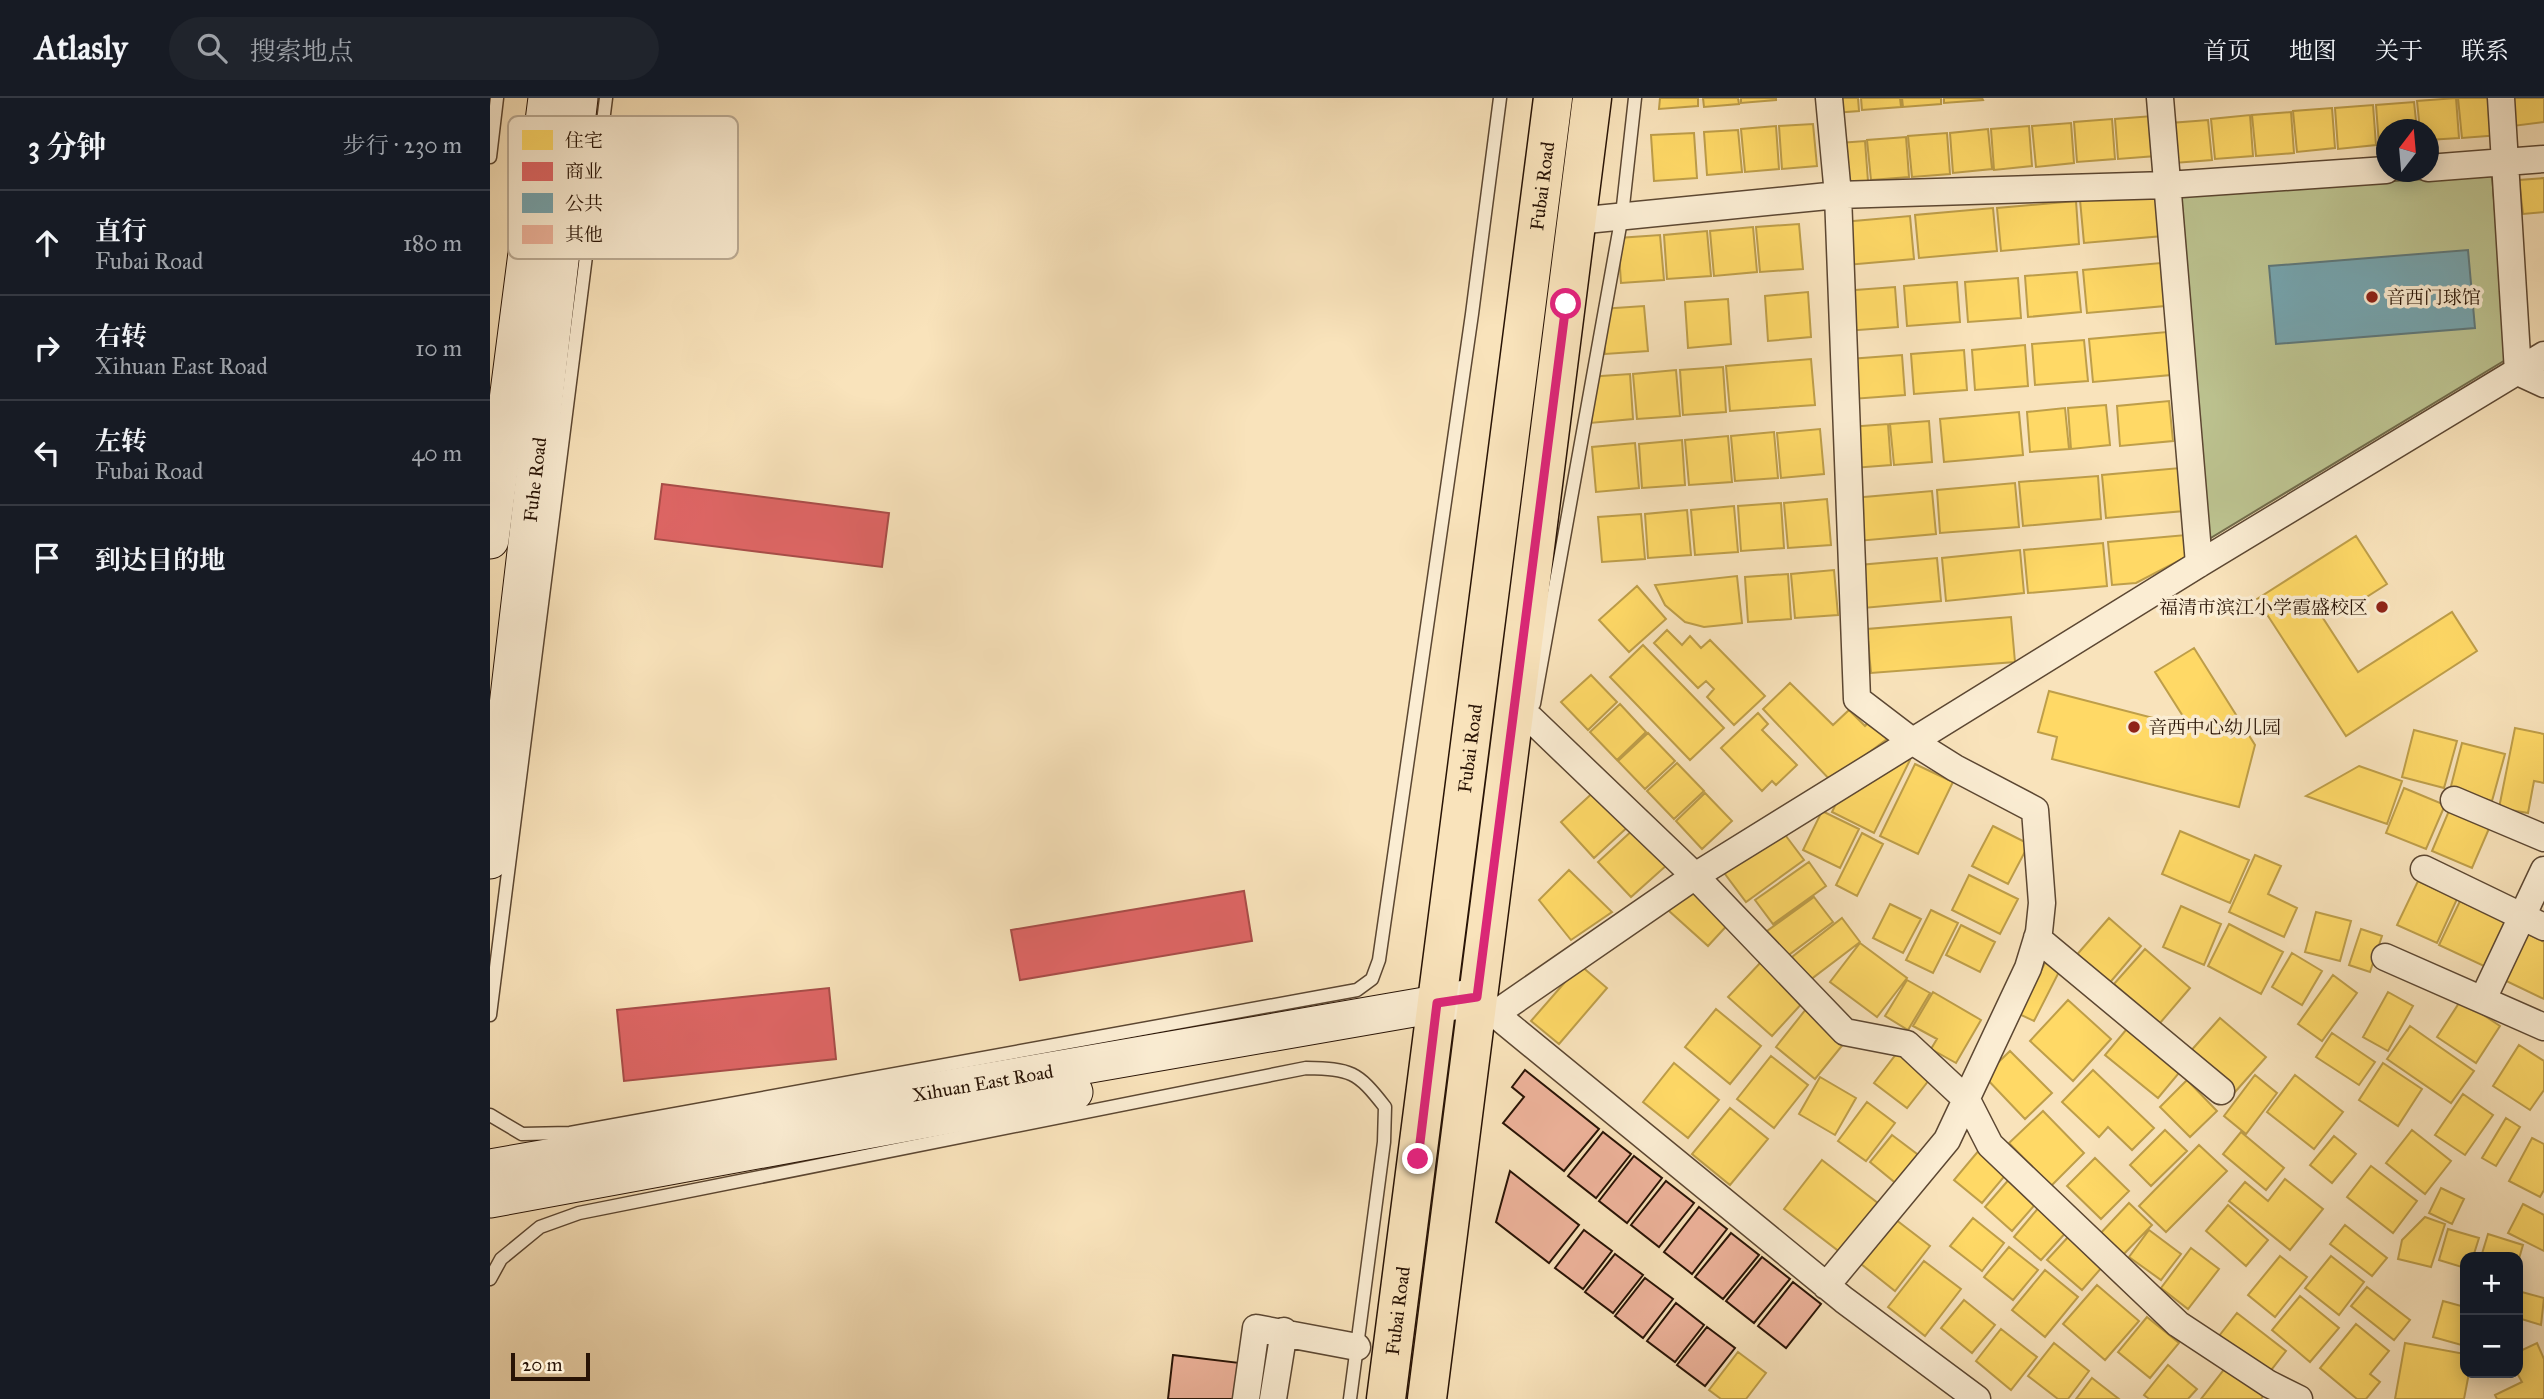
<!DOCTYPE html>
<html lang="zh">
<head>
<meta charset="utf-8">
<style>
  body { margin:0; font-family:"IM FELL Great Primer","Noto Serif SC",serif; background:#20242c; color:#f1f3f6 }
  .controls { position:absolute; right:21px; bottom:21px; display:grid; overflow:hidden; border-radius:14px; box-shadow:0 4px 18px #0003 }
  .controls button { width:63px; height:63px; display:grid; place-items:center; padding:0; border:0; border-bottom:2px solid #363941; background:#171b24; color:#f1f3f6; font:35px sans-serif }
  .compass { position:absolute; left:1886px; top:21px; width:63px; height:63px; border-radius:50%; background:#171b24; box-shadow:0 4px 18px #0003; rotate:16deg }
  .scale { position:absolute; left:21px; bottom:18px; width:79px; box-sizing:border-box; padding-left:7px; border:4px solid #281305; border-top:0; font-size:19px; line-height:24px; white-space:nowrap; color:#281305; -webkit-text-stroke:5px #fbedd3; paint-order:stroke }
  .stop { position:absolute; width:21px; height:21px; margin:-16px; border:5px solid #db2777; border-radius:50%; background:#fff }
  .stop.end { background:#db2777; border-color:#fff; box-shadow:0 2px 7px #0008 }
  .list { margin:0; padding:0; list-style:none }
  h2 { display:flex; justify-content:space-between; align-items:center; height:91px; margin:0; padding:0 28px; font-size:30px }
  h2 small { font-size:23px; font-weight:400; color:#9ea1a6 }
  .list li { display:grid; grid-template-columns:46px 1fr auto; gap:21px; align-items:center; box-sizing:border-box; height:105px; padding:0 28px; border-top:2px solid #363941 }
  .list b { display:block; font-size:26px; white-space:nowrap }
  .list p { margin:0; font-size:23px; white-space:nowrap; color:#9ea1a6 }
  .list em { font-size:23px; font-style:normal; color:#9ea1a6 }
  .icon { flex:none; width:38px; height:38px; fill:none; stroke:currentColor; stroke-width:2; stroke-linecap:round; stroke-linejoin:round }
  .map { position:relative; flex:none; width:2054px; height:1301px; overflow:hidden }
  header { display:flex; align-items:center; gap:42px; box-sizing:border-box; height:98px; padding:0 35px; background:#171b24; border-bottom:2px solid #363941 }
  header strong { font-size:33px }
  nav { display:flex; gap:38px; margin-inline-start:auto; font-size:24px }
  .search { width:490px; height:63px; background:#20242c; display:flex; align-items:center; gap:18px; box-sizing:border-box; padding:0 24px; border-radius:38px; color:#9ea1a6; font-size:26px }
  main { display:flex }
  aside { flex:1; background:#171b24 }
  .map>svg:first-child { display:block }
</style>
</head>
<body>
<header>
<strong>Atlasly</strong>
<div class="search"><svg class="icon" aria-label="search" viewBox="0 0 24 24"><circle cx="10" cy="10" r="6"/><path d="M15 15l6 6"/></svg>搜索地点</div>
<nav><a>首页</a><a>地图</a><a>关于</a><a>联系</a></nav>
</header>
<main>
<aside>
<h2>3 分钟<small>步行 · 230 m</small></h2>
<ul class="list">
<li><svg class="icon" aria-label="ahead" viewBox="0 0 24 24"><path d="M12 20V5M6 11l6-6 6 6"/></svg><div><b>直行</b><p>Fubai Road</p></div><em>180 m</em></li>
<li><svg class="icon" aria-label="right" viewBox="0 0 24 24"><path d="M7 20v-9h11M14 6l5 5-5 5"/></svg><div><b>右转</b><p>Xihuan East Road</p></div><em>10 m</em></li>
<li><svg class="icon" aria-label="left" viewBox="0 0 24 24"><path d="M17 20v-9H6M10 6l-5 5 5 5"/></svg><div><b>左转</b><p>Fubai Road</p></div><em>40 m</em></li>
<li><svg class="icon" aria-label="arrive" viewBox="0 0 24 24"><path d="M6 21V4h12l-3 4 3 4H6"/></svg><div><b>到达目的地</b></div></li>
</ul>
</aside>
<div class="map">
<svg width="2054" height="1301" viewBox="0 0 2054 1301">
  <rect width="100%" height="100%" fill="#f9e3bb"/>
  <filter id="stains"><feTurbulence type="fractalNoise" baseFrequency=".00286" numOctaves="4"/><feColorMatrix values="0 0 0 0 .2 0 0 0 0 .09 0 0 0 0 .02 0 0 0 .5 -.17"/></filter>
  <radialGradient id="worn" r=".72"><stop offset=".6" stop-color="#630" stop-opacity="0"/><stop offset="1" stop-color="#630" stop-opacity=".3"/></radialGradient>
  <!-- green -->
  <path fill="#bdc491" stroke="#726c4b" stroke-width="2" d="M2002 77 2017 261 1719 441 1691 96Z"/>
  <!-- homes -->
  <path fill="#ffd966" stroke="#be9e49" stroke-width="2" d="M1170 0H1208V8L1169 11Z
    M1213 0H1248L1249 6 1214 9Z
    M1251 0H1286V2L1251 5Z
    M1329 0H1368L1369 13 1331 16Z
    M1371 0H1410L1411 9 1372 12Z
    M1412 0H1451V6L1413 9Z
    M1454 0H1492L1493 2 1454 5Z
    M1966 0 1969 40 1938 42V32H1930L1927 3Z
    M1968 0H2007L2010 37 1972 40Z
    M2020 0H2054V24L2023 28Z
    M1924 4 1927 32H1896V47H1889L1886 7Z
    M1883 7 1886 47 1848 51 1845 10Z
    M1842 10 1845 50 1807 54 1803 13Z
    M1801 14 1804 55 1766 58 1762 17Z
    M1760 17 1763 58 1725 61 1721 21Z
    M1663 18 1666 58 1628 61 1625 21Z
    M1622 21 1625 61 1587 64 1584 24Z
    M1718 22 1722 62 1684 65 1680 25Z
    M1581 25 1584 65 1546 69 1542 28Z
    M1323 26 1327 68 1292 71 1289 28Z
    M1286 28 1289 71 1255 74 1251 31Z
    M1539 28 1542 68 1504 72 1501 31Z
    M1498 31 1502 71 1463 75 1460 35Z
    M1248 32 1252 74 1217 77 1214 34Z
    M1204 35 1207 80 1164 83 1161 37Z
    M1457 35 1460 76 1422 79 1418 38Z
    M1416 39 1419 79 1381 82 1377 42Z
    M1375 43 1378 83 1340 86 1336 46Z
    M2054 80V114L2033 116 2029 82Z
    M1669 95 1673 138 1594 145 1590 102Z
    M1586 103 1589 146 1511 153 1507 110Z
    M1503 110 1507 153 1429 160 1425 117Z
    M1420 118 1424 161 1345 168 1341 125Z
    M1309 126 1313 171 1270 174 1266 129Z
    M1263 129 1267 174 1224 178 1220 133Z
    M1217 133 1221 178 1177 181 1174 137Z
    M1170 137 1174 182 1131 185 1128 140Z
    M1671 165 1675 208 1597 215 1593 172Z
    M1587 174 1591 214 1538 219 1535 178Z
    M1528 180 1531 220 1478 224 1475 184Z
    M1467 184 1470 224 1417 228 1414 188Z
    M1405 189 1408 229 1355 233 1352 193Z
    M1318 194 1321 239 1278 243 1275 198Z
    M1238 201 1241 246 1198 250 1195 204Z
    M1154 208 1158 253 1115 256 1111 211Z
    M1677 234 1681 277 1603 284 1599 241Z
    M1594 242 1598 283 1545 287 1542 246Z
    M1535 247 1538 288 1485 292 1482 252Z
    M1474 252 1477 292 1424 296 1421 256Z
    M1412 257 1415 297 1362 301 1359 261Z
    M1321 261 1325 307 1240 313 1236 268Z
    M1233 269 1236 314 1193 317 1190 272Z
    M1186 272 1190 318 1147 321 1143 276Z
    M1140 276 1143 321 1100 325 1097 279Z
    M1679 303 1683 343 1630 348 1627 308Z
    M1616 307 1620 347 1581 351 1578 310Z
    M1575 310 1579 351 1540 354 1537 314Z
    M1529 314 1533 357 1454 364 1450 321Z
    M1439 323 1442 364 1404 367 1400 326Z
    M1398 326 1401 367 1363 370 1359 329Z
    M1330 331 1334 376 1291 380 1287 335Z
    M1284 334 1288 380 1245 383 1241 338Z
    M1238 338 1242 384 1199 387 1195 342Z
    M1192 342 1195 387 1152 390 1149 346Z
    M1145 345 1149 390 1106 394 1102 349Z
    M1690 370 1694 413 1616 420 1612 377Z
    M1608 378 1611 421 1533 428 1529 384Z
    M1525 385 1529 429 1450 435 1447 392Z
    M1442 393 1446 436 1367 443 1363 400Z
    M1337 401 1341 447 1298 450 1294 405Z
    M1291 405 1294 450 1251 453 1248 408Z
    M1244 408 1248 454 1205 457 1201 412Z
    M1197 412 1201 457 1158 460 1155 416Z
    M1151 416 1155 461 1112 464 1108 419Z
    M1696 437 1698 458 1646 485 1622 487 1618 444Z
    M1866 438 1897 486 1853 514 1849 506 1831 517 1868 574 1962 514 1987 553 1856 638 1767 501Z
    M1613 445 1617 488 1538 495 1534 452Z
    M1530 452 1534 495 1456 503 1452 460Z
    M1447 460 1451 503 1373 510 1369 467Z
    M1344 472 1348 517 1305 520 1301 476Z
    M1298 476 1301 521 1258 524 1255 479Z
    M1247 478 1252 525 1214 529 1195 524 1175 507 1165 487Z
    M1147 488 1176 521 1139 554 1109 522Z
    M1521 519 1525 564 1381 575 1377 531Z
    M1177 532 1192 547 1200 538 1211 550 1220 542 1275 598 1244 627 1217 599 1224 591 1216 583 1208 590 1164 545Z
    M1153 547 1234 630 1200 662 1120 579Z
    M1704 550 1765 647 1749 709 1562 661 1567 639 1548 634 1559 593 1690 627 1696 623 1665 574Z
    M1101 577 1127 604 1098 632 1071 604Z
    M1300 585 1343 627 1359 612 1375 628 1379 624 1397 641 1341 683 1273 611Z
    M1130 606 1156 634 1127 662 1100 634Z
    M1268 615 1278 626 1272 632 1307 667 1286 687 1282 683 1272 693 1231 650Z
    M2025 630 2054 636V685L2044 683 2038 715 2009 710Z
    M1924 632 1967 643 1954 690 1912 679Z
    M1158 635 1185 663 1155 691 1128 663Z
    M1972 645 2015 656 2002 703 1960 692Z
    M1410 657 1420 662 1384 735 1342 714 1352 693Z
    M1187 665 1214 693 1184 721 1157 693Z
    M1425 666 1463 684 1428 756 1390 738Z
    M1869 668 1912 683 1897 726 1816 698Z
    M1108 690 1141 726 1104 760 1071 724Z
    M1914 690 1955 707 1936 751 1896 735Z
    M1215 695 1242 723 1212 751 1186 723Z
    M1961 708 2001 726 1982 770 1942 753Z
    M1332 713 1369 731 1350 770 1313 752Z
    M1503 728 1539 746 1518 786 1482 768Z
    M1145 730 1178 766 1141 799 1108 764Z
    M1290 730 1314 762 1256 804 1232 772Z
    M1690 733 1759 762 1740 805 1672 776Z
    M1372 735 1393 746 1367 798 1346 787Z
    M1765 757 1791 768 1778 796 1807 810 1794 839 1739 814Z
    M1319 764 1336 788 1283 826 1265 802Z
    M1079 772 1122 814 1081 842 1049 802Z
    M1479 777 1528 801 1510 836 1462 812Z
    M1928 783 1967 801 1947 845 1907 827Z
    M1209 791 1242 822 1218 848 1178 812Z
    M1324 799 1343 824 1296 859 1277 833Z
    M1970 803 2016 824 1996 869 1949 847Z
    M1400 806 1431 821 1413 855 1383 840Z
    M1691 808 1731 826 1714 867 1673 849Z
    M1441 812 1468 825 1443 875 1416 862Z
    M1826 814 1861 823 1850 863 1815 854Z
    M1352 820 1370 844 1320 882 1302 859Z
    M1619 820 1651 848 1617 888 1584 860Z
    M1739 826 1793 854 1771 896 1718 868Z
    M1471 827 1505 844 1490 874 1456 857Z
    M1871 831 1892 838 1880 874 1859 867Z
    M2032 833 2054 844V901L2010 880Z
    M1370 845 1417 880 1387 919 1340 884Z
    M1655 851 1700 890 1670 925 1624 886Z
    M1802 855 1832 873 1812 907 1782 889Z
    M1557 861 1572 868 1544 923 1529 916Z
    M1272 863 1315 902 1282 938 1238 899Z
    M1090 867 1117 890 1069 946 1041 923Z
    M1843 877 1867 895 1832 943 1808 926Z
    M1417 882 1440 895 1418 932 1395 918Z
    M1443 894 1491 922 1466 965 1441 951 1447 941 1423 928Z
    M1898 894 1923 908 1898 953 1873 939Z
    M1578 902 1621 941 1583 983 1540 943Z
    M1971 902 2010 928 1986 965 1947 939Z
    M1320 906 1355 944 1325 981 1286 949Z
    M1226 911 1271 948 1240 986 1195 949Z
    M1730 920 1776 959 1745 994 1699 955Z
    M1641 926 1694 969 1668 1000 1615 957Z
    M1920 928 1984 973 1961 1005 1897 961Z
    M1842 935 1885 964 1869 987 1826 959Z
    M2029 947 2054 963V992L2040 1012 2003 988Z
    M1410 951 1443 977 1417 1010 1384 985Z
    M1520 953 1562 995 1535 1021 1494 978Z
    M1281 958 1318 987 1284 1030 1247 1001Z
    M1184 965 1229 1002 1198 1040 1153 1004Z
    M1893 965 1932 991 1908 1028 1869 1002Z
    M1603 972 1664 1030 1642 1052 1618 1029 1609 1039 1572 1004Z
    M1765 977 1787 995 1756 1036 1734 1018Z
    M1805 977 1853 1014 1824 1051 1777 1014Z
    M1330 979 1366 1000 1345 1037 1309 1016Z
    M1697 982 1727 1013 1700 1039 1670 1009Z
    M1973 996 2003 1017 1975 1057 1945 1037Z
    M1377 1004 1405 1025 1376 1063 1348 1043Z
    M1240 1010 1278 1041 1240 1087 1202 1056Z
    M1553 1013 1594 1055 1561 1088 1519 1045Z
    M2016 1020 2030 1029 2006 1068 1992 1060Z
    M1675 1032 1697 1053 1661 1088 1640 1067Z
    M1922 1032 1961 1063 1935 1096 1896 1065Z
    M1751 1034 1794 1070 1776 1092 1733 1056Z
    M1402 1037 1431 1059 1408 1087 1380 1064Z
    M1844 1038 1866 1056 1842 1085 1820 1067Z
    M2042 1040 2054 1046V1092L2050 1099 2019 1083Z
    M1709 1047 1737 1073 1676 1134 1649 1108Z
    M1490 1051 1518 1074 1492 1105 1464 1082Z
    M1605 1060 1639 1093 1611 1121 1577 1088Z
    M1332 1062 1393 1109 1355 1158 1294 1111Z
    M1881 1068 1927 1103 1903 1135 1857 1099Z
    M1521 1079 1549 1102 1522 1133 1495 1109Z
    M1795 1081 1833 1111 1800 1152 1739 1103 1755 1084 1778 1103Z
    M1951 1090 1974 1101 1962 1126 1939 1115Z
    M1639 1105 1662 1127 1630 1160 1608 1138Z
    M2033 1106 2054 1117V1153L2018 1135Z
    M1738 1107 1778 1142 1756 1168 1716 1133Z
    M1550 1108 1578 1132 1551 1162 1524 1139Z
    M1401 1118 1440 1148 1405 1193 1366 1162Z
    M1935 1119 1955 1126 1941 1169 1908 1161 1912 1142Z
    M1483 1120 1514 1145 1492 1173 1460 1148Z
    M1855 1127 1897 1160 1882 1178 1840 1146Z
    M1958 1131 1989 1140 1983 1159H1975V1170L1949 1162Z
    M1659 1132 1691 1156 1671 1182 1639 1159Z
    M1998 1136 2033 1147 2028 1164V1159H1991Z
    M1579 1138 1613 1168 1592 1192 1557 1162Z
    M1519 1149 1548 1172 1523 1202 1494 1179Z
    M1701 1150 1729 1171 1698 1211 1671 1190Z
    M1790 1158 1817 1179 1785 1219 1758 1197Z
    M1841 1158 1874 1184 1849 1217 1815 1190Z
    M1434 1163 1471 1191 1435 1238 1398 1209Z
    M1555 1172 1588 1199 1555 1239 1522 1212Z
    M1607 1187 1649 1223 1615 1262 1573 1226Z
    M1877 1189 1920 1222 1904 1242 1861 1208Z
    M2028 1193 2054 1200 2051 1227 2028 1220Z
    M1810 1198 1849 1230 1820 1264 1782 1232Z
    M1474 1202 1505 1227 1482 1255 1451 1230Z
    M1953 1203 1975 1209V1248L1943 1239Z
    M1747 1215 1796 1253 1778 1276 1729 1238Z
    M1657 1219 1689 1245 1660 1280 1628 1254Z
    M1866 1226 1899 1253 1880 1276 1890 1284 1876 1301H1867L1830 1270Z
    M1511 1231 1547 1259 1521 1292 1486 1263Z
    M1564 1245 1599 1273 1578 1301H1568L1538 1278Z
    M1915 1245 1975 1256V1275H1979L1974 1301H1905Z
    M2047 1245 2054 1261V1301H2007L2005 1297 2032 1284 2027 1275 2028 1254Z
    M1248 1254 1276 1275 1256 1301H1231L1219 1292Z
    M1678 1267 1707 1291 1698 1301H1659L1654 1297Z
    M1736 1269 1773 1298 1771 1301H1711Z
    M1602 1280 1629 1301H1586Z"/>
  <!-- shops -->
  <path fill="#e06666" stroke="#a94d49" stroke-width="2" d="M172 386 399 415 392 469 165 441Z
    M754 793 762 843 530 882 521 832Z
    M339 890 346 961 134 983 127 912Z"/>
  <!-- public -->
  <path fill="#76a5af" stroke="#5f797c" stroke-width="2" d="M1978 152 1985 230 1786 246 1779 168Z"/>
  <!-- building -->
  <path fill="#eeb39b" stroke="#281305" stroke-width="2" d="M1035 972 1109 1031 1074 1073 1013 1025 1034 999 1022 989Z
    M1113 1034 1141 1056 1106 1100 1078 1078Z
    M1144 1058 1172 1080 1137 1125 1109 1103Z
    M1020 1073 1089 1127 1059 1165 1006 1124Z
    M1176 1083 1204 1105 1169 1149 1141 1127Z
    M1209 1109 1237 1131 1202 1176 1174 1154Z
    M1094 1132 1122 1153 1093 1191 1065 1170Z
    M1241 1135 1269 1157 1233 1201 1205 1179Z
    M1125 1156 1153 1177 1123 1215 1095 1194Z
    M1272 1159 1300 1181 1264 1225 1236 1203Z
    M1155 1180 1183 1201 1153 1240 1125 1218Z
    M1303 1184 1331 1206 1296 1250 1268 1228Z
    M1186 1205 1214 1227 1185 1264 1157 1243Z
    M1217 1229 1245 1250 1215 1288 1187 1267Z
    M683 1257 750 1265 745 1301H678Z"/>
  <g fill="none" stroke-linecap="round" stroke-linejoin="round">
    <defs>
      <path id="lane" d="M0 59 7 0
        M1044 606 1132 117 1145 0
        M0 917 116 0
        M0 1017 32 1036 80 1035 867 892 882 881 889 862 982 216 1010 0
        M0 1181 11 1161 50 1129 89 1115 816 970C861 971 867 973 895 1009L894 1044 860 1301"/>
      <path id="street" d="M1670 0 1709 466
        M2011 0 2028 274 2054 286
        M1938 70 2054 61
        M1086 123 1348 97 1677 87 1896 72
        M1041 621 1205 778 1355 934 1417 946 1477 1002 1500 1047 1688 1226 1779 1286 1809 1301
        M1964 702 2054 740
        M1934 771 2054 829
        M1547 840 1731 993
        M1895 859 2054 929
        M1993 901 2054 772
        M986 913 1005 916 1205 778 1709 466 2054 257
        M1005 916 1354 1202 1487 1301
        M1336 1188 1457 1042 1538 870 1549 834 1552 805 1545 712 1465 670 1422 643 1367 601 1348 97 1339 0
        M756 1301 766 1230 867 1249
        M783 1301 794 1233"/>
      <g id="secondary">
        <path d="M0 442 57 0"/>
        <path id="s1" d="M0 762 89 0"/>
        <path id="s2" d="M0 1070 987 899"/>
        <path d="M0 1101 584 994"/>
      </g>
      <g id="primary">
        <path id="s3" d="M896 1301 1063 0"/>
        <path d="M937 1301 1102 0"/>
      </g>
    </defs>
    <!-- lane casing -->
    <use href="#lane" stroke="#5c4732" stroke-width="15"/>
    <!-- street casing -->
    <use href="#street" stroke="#5c4732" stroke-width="29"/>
    <!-- secondary casing -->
    <use href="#secondary" stroke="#281305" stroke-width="39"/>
    <!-- primary casing -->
    <use href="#primary" stroke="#281305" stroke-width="41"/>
    <!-- lane -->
    <use href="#lane" stroke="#fbedd3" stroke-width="12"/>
    <!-- street -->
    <use href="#street" stroke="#fbedd3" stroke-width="26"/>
    <!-- secondary -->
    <use href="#secondary" stroke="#fbedd3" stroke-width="37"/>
    <!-- primary -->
    <use href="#primary" stroke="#f9e3bb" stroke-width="38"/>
  </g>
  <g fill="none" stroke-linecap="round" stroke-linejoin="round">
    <!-- route -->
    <path stroke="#db2777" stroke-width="9" d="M928 1061 947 905 987 899 1076 206"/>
  </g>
  <!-- markers -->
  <g fill="#8f2418" stroke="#fbedd3" stroke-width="2.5">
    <circle cx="1882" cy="199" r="7"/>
    <circle cx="1892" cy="509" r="7"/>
    <circle cx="1644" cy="629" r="7"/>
  </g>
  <g text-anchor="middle" stroke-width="7" stroke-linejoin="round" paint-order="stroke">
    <!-- street labels -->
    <g font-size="19" fill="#281305" stroke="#fbedd3">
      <text dy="7" stroke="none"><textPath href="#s3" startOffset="1223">Fubai Road</textPath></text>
      <text dy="7" stroke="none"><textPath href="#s1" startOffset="383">Fuhe Road</textPath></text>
      <text dy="7" stroke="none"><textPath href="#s3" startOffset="656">Fubai Road</textPath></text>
      <text dy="7" stroke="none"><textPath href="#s2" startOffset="500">Xihuan East Road</textPath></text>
      <text dy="7" stroke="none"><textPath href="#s3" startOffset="89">Fubai Road</textPath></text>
    </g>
    <!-- poi labels -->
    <g font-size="19" fill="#281305" stroke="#fbedd3" text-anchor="start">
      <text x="1896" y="206">音西门球馆</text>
      <text x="1878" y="516" text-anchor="end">福清市滨江小学霞盛校区</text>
      <text x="1658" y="636">音西中心幼儿园</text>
    </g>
  </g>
  <!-- legend -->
  <rect x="18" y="18" width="230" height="143" rx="10" fill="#fbedd3" stroke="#bcac95" stroke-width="2"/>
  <rect x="32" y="32" width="31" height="20" fill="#ffd966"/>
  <rect x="32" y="64" width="31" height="19" fill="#e06666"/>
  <rect x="32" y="95" width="31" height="20" fill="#76a5af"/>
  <rect x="32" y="127" width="31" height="19" fill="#eeb39b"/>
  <g font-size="19" fill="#281305">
    <text x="75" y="49">住宅</text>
    <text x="75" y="80">商业</text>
    <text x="75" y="112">公共</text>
    <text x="75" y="143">其他</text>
  </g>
  <rect width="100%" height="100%" filter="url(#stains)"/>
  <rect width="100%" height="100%" fill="url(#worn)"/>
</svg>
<div class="controls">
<button>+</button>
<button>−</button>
</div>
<svg class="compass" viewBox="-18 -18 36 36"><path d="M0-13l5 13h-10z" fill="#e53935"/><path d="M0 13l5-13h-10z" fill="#9ea1a6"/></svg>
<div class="scale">20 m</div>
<div class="stop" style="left:1076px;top:206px"></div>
<div class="stop end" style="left:928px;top:1061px"></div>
</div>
</main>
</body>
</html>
